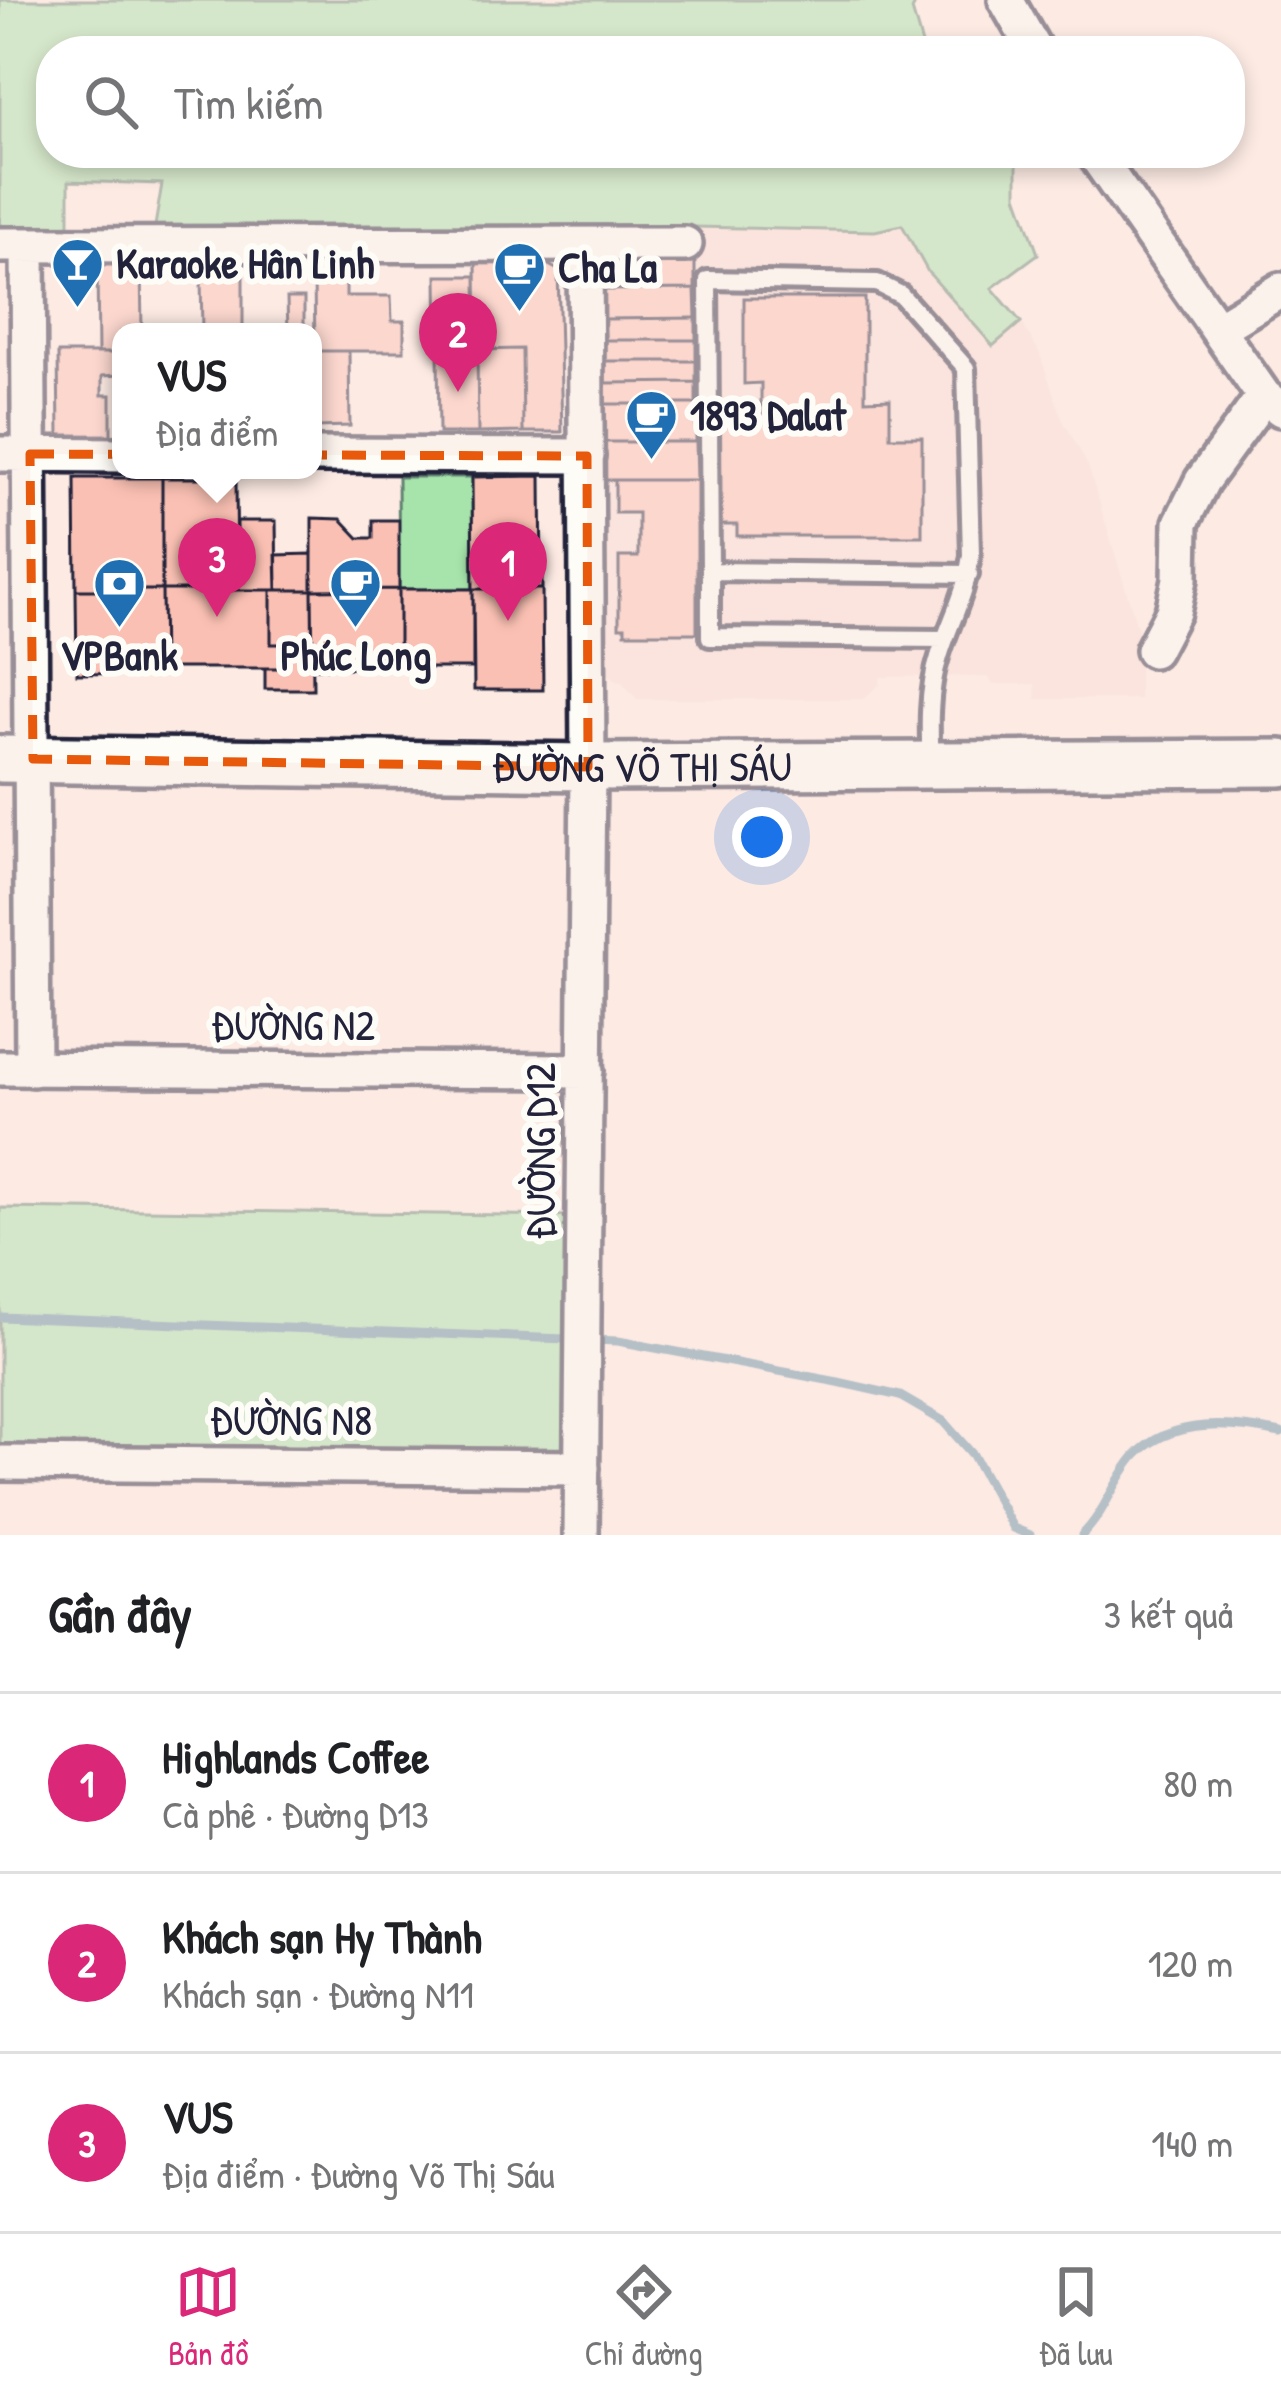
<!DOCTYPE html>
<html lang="vi">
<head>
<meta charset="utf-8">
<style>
  body { margin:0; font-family:"Patrick Hand",sans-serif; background:#f6f6f6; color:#202124 }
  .you { position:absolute; left:762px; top:837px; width:42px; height:42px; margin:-30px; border:9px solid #fff; border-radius:50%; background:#1a73e8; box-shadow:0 0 0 18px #1a73e833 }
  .badge { display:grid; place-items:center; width:78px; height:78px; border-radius:50%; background:#db2777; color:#fff; font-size:39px; font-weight:700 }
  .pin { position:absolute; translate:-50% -99px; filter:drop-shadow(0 3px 6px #0008) }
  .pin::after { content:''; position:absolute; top:63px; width:42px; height:36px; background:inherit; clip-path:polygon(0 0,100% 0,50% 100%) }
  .popup { position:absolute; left:112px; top:323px; width:210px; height:156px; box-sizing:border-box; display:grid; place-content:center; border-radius:24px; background:#fff; filter:drop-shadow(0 3px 9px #0005); font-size:39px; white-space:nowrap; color:#757577 }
  .popup b { font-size:45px; color:#202124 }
  .popup::after { content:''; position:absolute; left:50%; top:100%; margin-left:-24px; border:24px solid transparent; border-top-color:#fff }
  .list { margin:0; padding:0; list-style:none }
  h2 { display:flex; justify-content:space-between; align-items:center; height:156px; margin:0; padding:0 48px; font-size:51px }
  h2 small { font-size:39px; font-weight:400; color:#757577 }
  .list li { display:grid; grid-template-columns:78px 1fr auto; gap:36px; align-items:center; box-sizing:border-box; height:180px; padding:0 48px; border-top:3px solid #e0e0e0 }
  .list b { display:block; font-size:45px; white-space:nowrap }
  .list p { margin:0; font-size:39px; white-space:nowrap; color:#757577 }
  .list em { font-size:39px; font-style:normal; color:#757577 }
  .icon { flex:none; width:66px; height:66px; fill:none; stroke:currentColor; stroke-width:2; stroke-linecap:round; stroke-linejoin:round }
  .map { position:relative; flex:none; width:1281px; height:1535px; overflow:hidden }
  .search { position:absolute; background:#fff; box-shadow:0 6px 18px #0003; left:36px; right:36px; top:36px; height:132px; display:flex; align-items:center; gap:30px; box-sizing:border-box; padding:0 42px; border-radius:48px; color:#757577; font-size:45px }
  .sheet { height:696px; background:#fff }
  nav { display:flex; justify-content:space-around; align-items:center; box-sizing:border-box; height:168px; border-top:3px solid #e0e0e0; background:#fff; font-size:33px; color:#757577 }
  nav a { display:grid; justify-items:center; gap:6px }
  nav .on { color:#db2777 }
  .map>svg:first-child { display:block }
</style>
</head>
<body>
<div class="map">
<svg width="1281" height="1535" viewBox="0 0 1281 1535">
  <rect width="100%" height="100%" fill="#fceae3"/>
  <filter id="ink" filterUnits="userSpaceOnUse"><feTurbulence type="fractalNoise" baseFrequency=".00833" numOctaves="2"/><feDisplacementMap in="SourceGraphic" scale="24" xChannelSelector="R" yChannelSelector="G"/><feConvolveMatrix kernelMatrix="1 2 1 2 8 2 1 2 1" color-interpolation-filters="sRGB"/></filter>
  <g filter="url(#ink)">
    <!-- built -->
    <path fill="#fbddd5" d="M902 225 928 272 992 345 1021 322 1039 352 1062 419 1088 466 1139 633V699H1036L1035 684H993L988 677 934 676 880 677V684L863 699H637L623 683 607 674 605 480H697L695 227 875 231Z"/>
    <!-- green -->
    <path fill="#a6e4ab" stroke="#648373" stroke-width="3" d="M0 0H917L912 10 924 51H51V153H1017V195L1038 254 992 288 1021 322 993 346 928 272 902 225 875 231 695 227 155 226 162 184 69 181V226H0Z
      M398 477H472L473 589H399Z
      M0 1208 574 1216 572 1457 0 1452Z"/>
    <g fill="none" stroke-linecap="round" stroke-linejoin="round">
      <!-- stream -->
      <path stroke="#608da3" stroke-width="9" d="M0 1317 618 1341 838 1382 900 1396 943 1421 973 1455 1013 1528 1030 1535
        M1082 1535C1106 1512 1114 1479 1136 1455 1172 1417 1234 1423 1281 1433"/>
    </g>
    <!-- building -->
    <path fill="#fac0b3" stroke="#22223b" stroke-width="3" d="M604 261H695V289L604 290Z
      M476 262H543L558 270 562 432H523L522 349 477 350Z
      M97 265H141L142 332H121V353H98Z
      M201 276H243V332H202Z
      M314 276H346V296H391L392 321H404V351H315Z
      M437 276H476L477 350H438Z
      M695 289 696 318 604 319V290Z
      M287 298H304V332H288Z
      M744 298H865V400L890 399V437H922V536H737V525H717V426L761 425V383L744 384Z
      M696 318V340H605L604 319Z
      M605 340H696V361H605Z
      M522 349 523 432 478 433 477 350Z
      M438 350H477L478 433H439Z
      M315 351H349L350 426 316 427Z
      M58 353H121V375L102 376V395H111V435L59 436Z
      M605 361H696V382L605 383Z
      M696 382V404H605V383Z
      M605 404H696V442H605Z
      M605 442H696L697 480H605Z
      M541 476 542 589H473L472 477Z
      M75 478H162V590H76Z
      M162 478H236L237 590H162Z
      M615 480H697V633H625V627H619V557H638V513H615Z
      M312 518 341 519 359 538H373V520H399V589L312 590Z
      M237 521H276L277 590H237Z
      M312 554V590H277L276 555Z
      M399 589H473V668H399Z
      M399 589V668H313L312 590Z
      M473 589H542L543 690H474Z
      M76 590H162L163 673 77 674Z
      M162 590H271V644H284V668H163Z
      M271 590H312L313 689H265V668H284V644H271Z"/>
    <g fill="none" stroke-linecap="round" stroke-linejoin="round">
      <defs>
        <path id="service" d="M710 571V637L945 639
          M931 764C929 728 928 691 939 657 950 620 966 596 971 555L966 368 901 295 877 283 708 280 710 571 969 574"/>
        <path id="minor" d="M1006 0 1035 51
          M1094 153 1264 396 1281 409
          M0 245 685 244
          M28 245 33 1069
          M1217 329 1281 290
          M0 454 121 455
          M313 455 587 456
          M1153 650 1173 612 1180 579 1181 523 1202 481 1264 396
          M0 1068 586 1071
          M0 1463 582 1468
          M581 1535 588 767 585 245"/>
        <g id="secondary">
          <path id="s1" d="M0 759 588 767 1281 763"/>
        </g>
      </defs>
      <!-- service casing -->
      <use href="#service" stroke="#22223b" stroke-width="26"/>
      <!-- minor casing -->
      <use href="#minor" stroke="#22223b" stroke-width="42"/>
      <!-- secondary casing -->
      <use href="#secondary" stroke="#22223b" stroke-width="54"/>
      <!-- service -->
      <use href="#service" stroke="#fdfcf7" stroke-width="16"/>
      <!-- minor -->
      <use href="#minor" stroke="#fdfcf7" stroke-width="33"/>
      <!-- secondary -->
      <use href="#secondary" stroke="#fdfcf7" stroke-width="45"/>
    </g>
  </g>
  <!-- marked area -->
  <path d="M0 0H1281V1535H0ZM30 454 587 456 588 767 33 759Z" fill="#fceae3" fill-opacity=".55" fill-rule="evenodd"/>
  <path fill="none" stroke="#e8590c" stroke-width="9" stroke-dasharray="24 15" stroke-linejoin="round" d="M30 454 587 456 588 767 33 759Z"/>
  <!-- icons -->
  <defs>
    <symbol id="bar-pin" viewBox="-11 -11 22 30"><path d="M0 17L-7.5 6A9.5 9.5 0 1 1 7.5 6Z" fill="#1f6fb2" stroke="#fdfcf7"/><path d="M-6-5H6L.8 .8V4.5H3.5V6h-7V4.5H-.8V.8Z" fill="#fff"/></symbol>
    <symbol id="cafe-pin" viewBox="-11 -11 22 30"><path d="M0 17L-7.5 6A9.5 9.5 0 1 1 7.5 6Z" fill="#1f6fb2" stroke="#fdfcf7"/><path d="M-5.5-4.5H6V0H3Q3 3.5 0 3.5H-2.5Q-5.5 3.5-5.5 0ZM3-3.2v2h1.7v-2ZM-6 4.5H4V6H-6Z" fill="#fff"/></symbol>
    <symbol id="bank-pin" viewBox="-11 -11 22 30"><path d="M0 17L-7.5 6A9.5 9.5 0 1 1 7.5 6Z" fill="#1f6fb2" stroke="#fdfcf7"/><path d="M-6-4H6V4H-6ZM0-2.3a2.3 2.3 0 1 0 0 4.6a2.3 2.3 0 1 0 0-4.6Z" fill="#fff"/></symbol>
  </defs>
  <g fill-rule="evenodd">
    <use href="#bar-pin" x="48" y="234" width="59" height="81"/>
    <use href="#cafe-pin" x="490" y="238" width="59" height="81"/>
    <use href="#cafe-pin" x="622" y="386" width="59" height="81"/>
    <use href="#bank-pin" x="90" y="554" width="59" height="81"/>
    <use href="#cafe-pin" x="326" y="554" width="59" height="81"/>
  </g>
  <g text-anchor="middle" stroke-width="12" stroke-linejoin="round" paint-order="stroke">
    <!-- poi labels -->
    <g font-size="42" font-weight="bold" fill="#22223b" stroke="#fdfcf7" text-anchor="start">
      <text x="116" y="278">Karaoke Hân Linh</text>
      <text x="558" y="282">Cha La</text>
      <text x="690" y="430">1893 Dalat</text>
      <text x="119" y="670" text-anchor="middle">VPBank</text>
      <text x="356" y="670" text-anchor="middle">Phúc Long</text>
    </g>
    <!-- street labels -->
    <g font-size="42" fill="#22223b" stroke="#fdfcf7">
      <text dy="15" stroke="none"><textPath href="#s1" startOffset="642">ĐƯỜNG VÕ THỊ SÁU</textPath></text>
      <text x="293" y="1040">ĐƯỜNG N2</text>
      <text transform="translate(540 1151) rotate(-90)" y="15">ĐƯỜNG D12</text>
      <text x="291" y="1435">ĐƯỜNG N8</text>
    </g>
  </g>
</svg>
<div class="you"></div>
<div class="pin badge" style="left:508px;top:621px">1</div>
<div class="pin badge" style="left:458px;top:392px">2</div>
<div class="pin badge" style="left:217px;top:617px">3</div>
<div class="popup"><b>VUS</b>Địa điểm</div>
<div class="search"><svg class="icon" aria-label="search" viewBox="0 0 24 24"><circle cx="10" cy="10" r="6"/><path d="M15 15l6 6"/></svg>Tìm kiếm</div>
</div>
<section class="sheet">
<h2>Gần đây<small>3 kết quả</small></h2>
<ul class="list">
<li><span class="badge">1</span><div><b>Highlands Coffee</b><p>Cà phê · Đường D13</p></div><em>80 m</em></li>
<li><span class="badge">2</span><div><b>Khách sạn Hy Thành</b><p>Khách sạn · Đường N11</p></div><em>120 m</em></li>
<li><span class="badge">3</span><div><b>VUS</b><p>Địa điểm · Đường Võ Thị Sáu</p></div><em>140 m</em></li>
</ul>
</section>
<nav>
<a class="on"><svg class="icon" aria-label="map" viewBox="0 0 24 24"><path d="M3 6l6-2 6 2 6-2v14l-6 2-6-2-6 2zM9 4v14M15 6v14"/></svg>Bản đồ</a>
<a><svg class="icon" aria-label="directions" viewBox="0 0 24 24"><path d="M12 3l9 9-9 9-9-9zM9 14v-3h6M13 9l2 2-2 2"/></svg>Chỉ đường</a>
<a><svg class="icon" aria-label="saved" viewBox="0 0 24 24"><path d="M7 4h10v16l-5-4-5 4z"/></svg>Đã lưu</a>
</nav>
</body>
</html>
